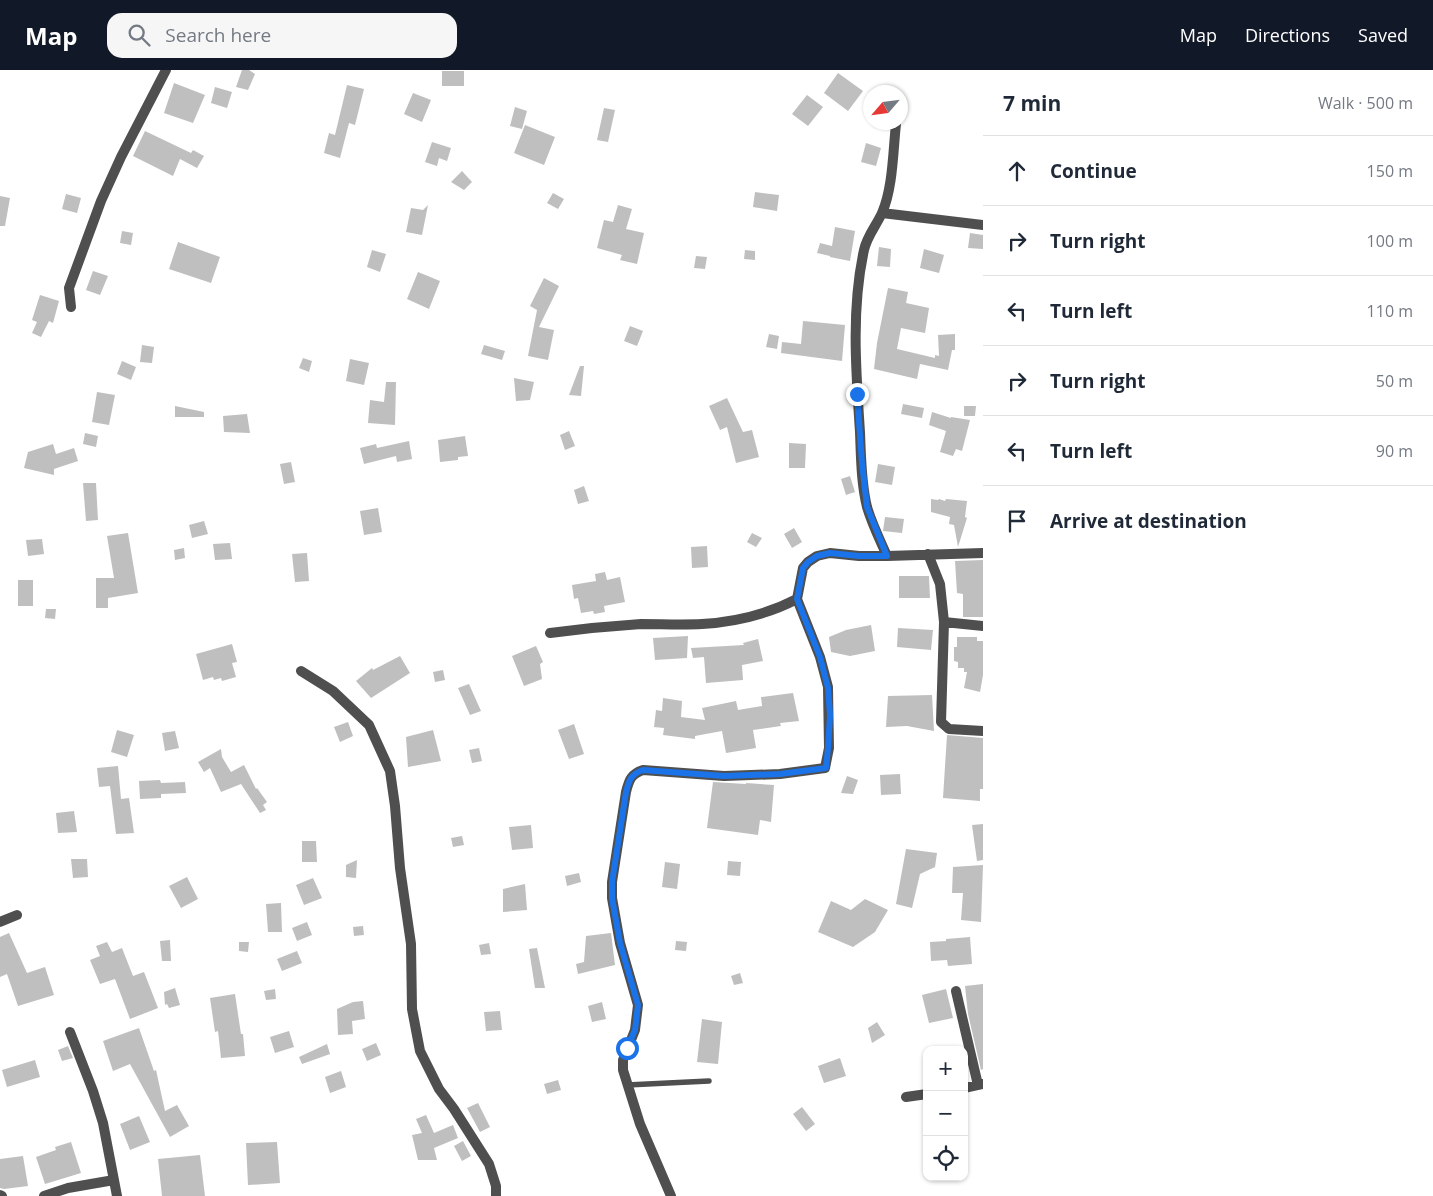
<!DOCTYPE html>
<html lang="en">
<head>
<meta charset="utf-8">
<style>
  body { margin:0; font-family:"Open Sans",sans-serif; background:#f6f6f7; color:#1f2937 }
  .controls { position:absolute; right:15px; bottom:15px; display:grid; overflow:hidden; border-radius:10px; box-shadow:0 1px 4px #0004 }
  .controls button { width:45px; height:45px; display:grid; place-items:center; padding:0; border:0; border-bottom:1px solid #e0e1e3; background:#fff; color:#1f2937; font:25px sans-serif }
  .compass { position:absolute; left:863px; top:15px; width:45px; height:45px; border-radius:50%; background:#fff; box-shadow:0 1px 4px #0004; rotate:242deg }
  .stop { position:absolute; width:15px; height:15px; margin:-11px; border:4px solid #1a73e8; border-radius:50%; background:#fff }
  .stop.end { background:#1a73e8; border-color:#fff; box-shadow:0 1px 5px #0008 }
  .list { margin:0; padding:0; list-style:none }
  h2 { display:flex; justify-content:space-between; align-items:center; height:65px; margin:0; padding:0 20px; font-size:21px }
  h2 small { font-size:16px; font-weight:400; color:#747a83 }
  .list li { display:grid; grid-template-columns:32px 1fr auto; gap:15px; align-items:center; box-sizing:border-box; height:70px; padding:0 20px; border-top:1px solid #e0e1e3 }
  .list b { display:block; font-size:19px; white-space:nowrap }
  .list em { font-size:16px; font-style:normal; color:#747a83 }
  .icon { flex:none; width:28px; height:28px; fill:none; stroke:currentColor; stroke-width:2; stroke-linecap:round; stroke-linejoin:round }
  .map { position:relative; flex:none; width:983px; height:1126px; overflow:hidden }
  header { display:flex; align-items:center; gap:30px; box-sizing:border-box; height:70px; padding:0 25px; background:#111827; color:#fff }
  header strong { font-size:24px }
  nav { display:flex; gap:28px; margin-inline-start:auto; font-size:18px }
  .search { width:350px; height:45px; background:#f6f6f7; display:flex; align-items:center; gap:12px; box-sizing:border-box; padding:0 18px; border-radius:15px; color:#747a83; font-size:19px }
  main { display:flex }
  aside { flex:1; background:#fff }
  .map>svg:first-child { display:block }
</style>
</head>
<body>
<header>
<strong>Map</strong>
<div class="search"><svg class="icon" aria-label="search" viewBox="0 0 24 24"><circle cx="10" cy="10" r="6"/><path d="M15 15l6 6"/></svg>Search here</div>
<nav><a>Map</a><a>Directions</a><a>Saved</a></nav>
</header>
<main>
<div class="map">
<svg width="983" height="1126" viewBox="0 0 983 1126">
  <rect width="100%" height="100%" fill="#fff"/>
  <!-- building -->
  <path fill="#bfbfbf" d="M242 0H249L255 4 248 20 236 17Z
    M442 1H464V16H442Z
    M838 3 863 21 848 41 824 23Z
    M174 13 205 25 193 53 164 43Z
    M347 15 364 19 355 55 349 53 340 88 324 83 329 63 335 65Z
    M215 17 232 22 227 38 211 33Z
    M413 23 431 30 422 52 404 44Z
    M807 25 823 37 808 56 792 44Z
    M515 37 527 41 522 59 510 56Z
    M604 38 615 40 608 72 597 70Z
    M525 55 555 67 544 95 514 83Z
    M145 61 191 83 193 80 204 86 197 98 180 89 173 106 133 86Z
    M432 72 451 78 447 91 439 88 437 96 425 92Z
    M866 73 881 78 876 96 861 92Z
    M462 101 472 112 464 120 451 112Z
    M755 122 779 125 777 141 753 137Z
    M553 123 564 129 558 139 547 133Z
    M66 124 81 128 77 143 62 139Z
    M0 126 10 128 5 156H0Z
    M428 135 422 165 406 162 411 138 423 140Z
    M618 135 632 139 626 159 644 163 637 194 620 190 622 185 597 178 604 150 613 152Z
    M835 157 855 161 850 191 830 187V186L817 183 820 173 832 176Z
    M122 161 133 163 131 175 120 173Z
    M970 163 983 165V179L968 178Z
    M178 172 220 187 211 213 169 199Z
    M879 177 891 179 890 197 877 196Z
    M924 179 944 185 939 203 920 198Z
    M372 180 386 184 380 202 367 197Z
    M745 180 755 181V190L744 189Z
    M696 186 707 187 705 199 694 198Z
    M93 201 108 206 100 225 86 220Z
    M418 202 440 211 429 239 407 229Z
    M544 208 559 216 539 257 554 260 548 290 528 286 537 240 530 236Z
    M888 218 908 222 906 233 929 238 925 263 901 258 897 279 935 288V285L939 286 938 265 955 264V280H952L948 300 920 294 917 309 874 299 877 273Z
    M40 225 59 231 53 253 49 251 41 267 32 263 37 252 32 250Z
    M803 251 845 255 842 291 781 283 782 272 801 274Z
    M630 256 643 261 637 276 624 271Z
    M769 264 779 266 777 279 766 277Z
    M142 275 154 277 152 293 140 292Z
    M484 275 505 281 502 290 481 284Z
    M303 288 312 291 309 302 299 298Z
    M350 289 369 293 364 315 346 311Z
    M122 291 136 297 131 310 117 304Z
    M580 296H584L581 326 569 325Z
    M514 308 534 312 530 330 516 331Z
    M386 312H396L395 355 368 353 370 330 384 332Z
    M97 322 115 325 109 355 92 352Z
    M727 328 743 362 752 360 759 387 736 393 727 357 720 360 709 336Z
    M903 334 924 338 922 348 901 344Z
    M175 336 204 342V347H175Z
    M964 336H976L975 346H964Z
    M932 342 951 348V347L970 350 962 381 956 379 953 386 940 382 946 361 929 355Z
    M247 344 250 363 224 362 223 346Z
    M569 361 575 376 565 380 560 365Z
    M85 363 98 366 96 377 83 374Z
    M465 366 468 386 458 387V390L440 392 438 370Z
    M409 371 412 389 397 392 396 386 364 394 360 378 376 374 377 378Z
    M789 373 806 374 805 398H789Z
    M53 374 56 384 74 378 78 391 54 399V405L24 398 28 382Z
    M291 392 295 412 284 414 280 394Z
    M878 394 895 397 892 415 875 412Z
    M850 406 855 422 846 425 841 409Z
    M83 413H96L98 450 86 451Z
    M584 416 589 431 578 434 574 420Z
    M931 429 938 430 939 429 945 431 946 429 967 431 965 447 967 448 958 477 954 455 949 454 950 447 931 442Z
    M378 438 382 462 364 465 360 441Z
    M885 447 904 449 902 463 883 461Z
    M204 451 208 464 192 468 189 455Z
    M794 458 802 472 792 478 784 464Z
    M128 463 138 523 108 528V538H96V508H114L107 466Z
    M752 463 762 468 756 477 747 472Z
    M42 469 44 484 28 486 26 470Z
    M230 473 232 489 215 490 213 474Z
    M707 476 708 497 692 498 691 477Z
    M184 478 185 488 175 490 174 480Z
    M307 483 309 511 295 512 292 484Z
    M983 490V547H963V524L957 523 955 491Z
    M605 502 607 510 620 507 625 532 604 536 605 542 594 544 593 541 581 543 578 528 574 529 572 515 596 511 595 504Z
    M899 506H929L930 528H899Z
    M18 510H33V536H18Z
    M46 539H56L55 549 45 548Z
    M871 555 875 581 850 586 831 582 829 567 846 560Z
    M898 558 933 560 931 580 897 577Z
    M688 566 687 588 655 590 653 568Z
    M957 567H977V571H983V605L980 622 964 618 967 602H964V598H958V592L954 591V577H957Z
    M758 569 763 591 742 595 743 610 706 613 704 587 693 588 691 578 744 575 743 573Z
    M232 574 237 592 232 593 236 607 222 611 221 608 214 610 213 607 203 610 196 584Z
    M536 576 543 592 540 594 542 609 524 616 512 586Z
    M400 586 410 603 371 628 356 611 372 598 373 600Z
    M443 600 445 610 435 612 433 602Z
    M469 614 481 641 470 645 458 618Z
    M793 623 799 651 780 653 781 656 753 660 756 678 726 683 722 661 695 666V669L663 665 664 658 654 657 656 640 662 641 663 628 682 631 681 647 705 650 702 638 736 631 738 640 762 636 761 627Z
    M932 625 934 661 907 656 886 657 888 626Z
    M348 652 353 666 340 672 334 657Z
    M574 654 584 684 569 689 558 660Z
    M117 660 134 665 127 687 111 682Z
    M433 660 441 691 408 697 406 667Z
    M175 661 179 678 165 681 162 663Z
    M947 665 983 668V719H980V731L943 728Z
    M479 678 482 691 472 693 469 680Z
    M221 679 222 687 231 702 244 695 256 719 257 718 267 732 263 735 266 740 260 743 241 714 221 722 210 698 204 702 198 692Z
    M118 696 121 729 129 728 134 763 116 764 110 716 99 717 97 698Z
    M900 704 901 724 881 725 880 705Z
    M847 706 858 710 853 724 841 723Z
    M160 710 161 713 185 712 186 723 161 724V728L140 729 139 711Z
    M713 712 746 714V713L774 715 771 752 760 750 758 765 707 758Z
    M74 741 77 762 58 763 56 743Z
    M983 754V790L977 791 972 755Z
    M531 755 533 778 512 780 509 757Z
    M462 766 464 775 453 777 451 768Z
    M302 771H316L317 792H302Z
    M906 779 937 783 935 797 920 804 912 838 896 834Z
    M71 789H87L88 807 73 808Z
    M357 790 356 808 346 807V795Z
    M728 791 741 792 740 806 727 805Z
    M665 792 680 794 677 819 662 817Z
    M983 795 981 852 961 850 963 823H952L953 797Z
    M579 803 581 812 567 816 565 806Z
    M187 807 198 829 181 838 169 816Z
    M313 808 322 828 304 835 296 815Z
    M525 814 527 840 503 842V819Z
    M865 829 888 840 875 862 853 877 818 862 831 831 851 840Z
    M281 833 282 862H268L266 834Z
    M307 852 312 865 297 871 292 858Z
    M363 856 364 865 354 866 353 857Z
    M9 863 27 903 45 897 54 925 18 936 7 904 0 907V867Z
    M611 863 615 895 578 904 576 894 584 892 586 866Z
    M970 867 972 894 948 896 947 890 931 891 930 872 946 871V869Z
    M170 870 171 891H162L160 871Z
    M676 871 687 872 686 881 675 880Z
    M107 872 112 882 122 878 133 906 144 902 158 938 130 949 115 909 100 914 90 890 100 886 96 876Z
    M239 872H249L248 882 239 881Z
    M489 873 491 884 481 885 479 875Z
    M537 878 545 918H535L529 879Z
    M297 881 302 893 282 901 277 889Z
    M740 903 743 913 734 915 731 906Z
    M983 914V999L981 1000 968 944 965 916Z
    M175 918 180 935 169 938 167 934 165 935 164 922Z
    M275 919 276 929 266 930 264 921Z
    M946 919 953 948 929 953 922 925Z
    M235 924 241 964H243L245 986 221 988 218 961 215 962 210 928Z
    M363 931 365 949 352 951 353 964 338 965 337 939 353 932Z
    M602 932 606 949 592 952 588 936Z
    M500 941 502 960 486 961 484 942Z
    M702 949 722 952 718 994 697 992Z
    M877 952 885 965 872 973 868 958Z
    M139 958 154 1001 156 1000 165 1041 177 1035 189 1056 170 1067 130 994 113 1001 103 971Z
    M289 961 294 977 275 983 270 967Z
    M376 973 381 985 367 991 362 979Z
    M327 974 330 984 302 994 299 987Z
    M68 976 73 988 62 991 58 980Z
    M840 988 846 1006 824 1013 818 996Z
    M35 990 40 1007 7 1017 2 1000Z
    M341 1001 346 1017 330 1023 325 1007Z
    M558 1010 561 1020 547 1024 544 1014Z
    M478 1033 490 1057 480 1062 467 1038Z
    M802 1037 815 1054 806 1061 793 1044Z
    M426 1045 434 1063 453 1055 458 1068 434 1078 437 1090H418L412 1065 422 1063 416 1049Z
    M139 1046 150 1072 130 1080 120 1054Z
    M463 1071 471 1086 462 1091 454 1076Z
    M71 1072 81 1103 45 1114 36 1087 56 1080 55 1077Z
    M277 1072 280 1113 248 1115 246 1073Z
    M200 1085 205 1126H162L158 1089Z
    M23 1086 28 1116 4 1119 0 1118V1089Z"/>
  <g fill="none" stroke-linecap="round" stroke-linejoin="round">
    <!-- lane -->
    <path stroke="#4f4f4f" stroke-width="5.5" d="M627 1015 709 1011"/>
    <!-- street -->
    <path stroke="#4f4f4f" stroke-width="10" d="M882 143 983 155
      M71 237 69 218 101 131 121 87 166 0
      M928 484 940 514 944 552 983 556
      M887 486C880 470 872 454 867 437 861 413 861 386 860 362 856 302 851 239 864 180 867 166 876 156 882 143 893 118 893 81 896 54
      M944 552 941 652 949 659 983 661
      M550 563C580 559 610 556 641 554 661 554 682 555 702 554 735 552 768 544 797 529
      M301 601 333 621 369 655 390 701 395 736 400 798 411 874 412 939 420 981 439 1019 454 1039 489 1094 496 1116V1126
      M0 852 17 845
      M956 921 978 1015
      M70 962 93 1021 103 1053 117 1126
      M964 1018 983 1014
      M906 1027 927 1024
      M0 1125 2 1126
      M44 1126 68 1118 114 1110
      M671 1126 640 1054 623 1000V990L635 960 638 935 620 873 612 828V812L626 722C629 710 631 704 643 700L724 706 780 704 825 698 829 678 828 617 820 587 797 529 803 498 808 492 817 486 830 483 859 486H887L983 483"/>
  </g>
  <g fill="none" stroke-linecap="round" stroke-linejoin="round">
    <!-- route -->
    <path stroke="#1a73e8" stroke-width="6" d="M627 978 635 960 638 935 620 873 612 828V812L626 722C629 710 631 704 643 700L724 706 780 704 826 698 828 678 830 645 828 618 820 587 797 529 803 498 808 492 817 486 830 483 859 486H887L867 437 862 393 857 324"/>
  </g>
</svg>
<div class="controls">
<button>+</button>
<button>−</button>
<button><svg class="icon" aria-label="locate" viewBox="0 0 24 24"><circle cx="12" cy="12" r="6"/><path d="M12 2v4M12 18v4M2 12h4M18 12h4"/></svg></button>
</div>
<svg class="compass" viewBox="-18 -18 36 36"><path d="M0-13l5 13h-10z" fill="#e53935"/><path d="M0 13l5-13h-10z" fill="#747a83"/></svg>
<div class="stop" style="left:627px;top:978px"></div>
<div class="stop end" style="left:857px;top:324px"></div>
</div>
<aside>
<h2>7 min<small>Walk · 500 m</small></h2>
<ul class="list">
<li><svg class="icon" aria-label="ahead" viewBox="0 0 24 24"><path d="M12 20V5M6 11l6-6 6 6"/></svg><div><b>Continue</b></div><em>150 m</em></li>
<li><svg class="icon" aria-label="right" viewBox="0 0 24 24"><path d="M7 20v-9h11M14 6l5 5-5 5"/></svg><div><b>Turn right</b></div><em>100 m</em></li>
<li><svg class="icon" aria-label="left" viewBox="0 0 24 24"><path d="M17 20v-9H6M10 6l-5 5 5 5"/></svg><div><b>Turn left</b></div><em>110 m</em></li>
<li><svg class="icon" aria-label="right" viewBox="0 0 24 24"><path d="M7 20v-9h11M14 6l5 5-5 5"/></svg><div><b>Turn right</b></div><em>50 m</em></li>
<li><svg class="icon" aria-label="left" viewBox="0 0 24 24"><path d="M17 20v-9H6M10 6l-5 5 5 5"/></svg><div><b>Turn left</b></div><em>90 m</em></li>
<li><svg class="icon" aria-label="arrive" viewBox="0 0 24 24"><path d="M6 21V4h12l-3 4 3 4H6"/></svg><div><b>Arrive at destination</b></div></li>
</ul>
</aside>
</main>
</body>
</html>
